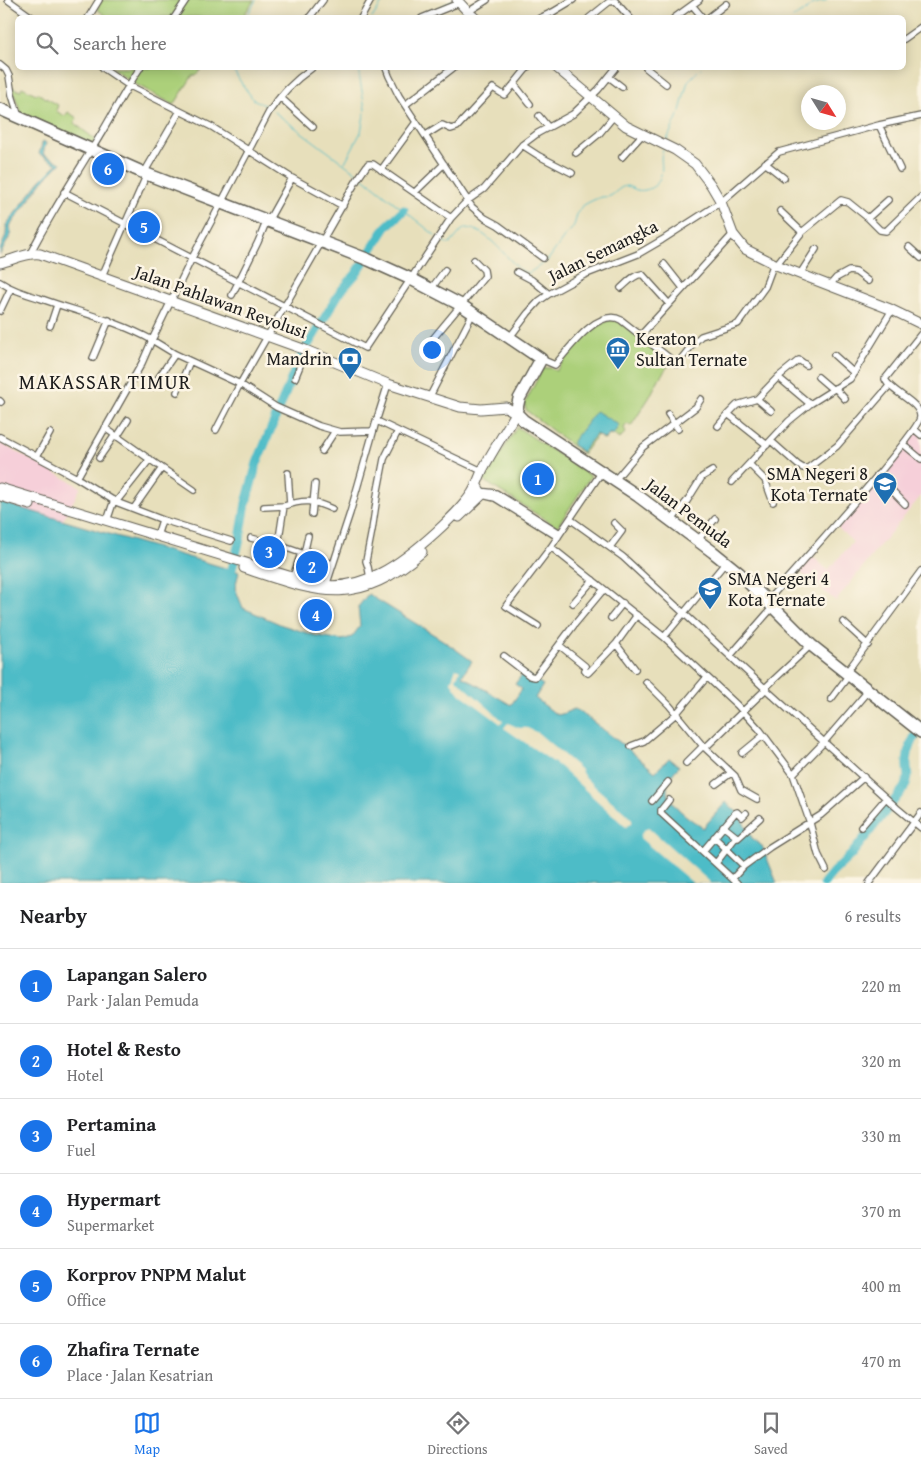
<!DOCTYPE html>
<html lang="en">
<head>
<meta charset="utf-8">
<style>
  body { margin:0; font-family:"Gentium Book Plus",serif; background:#f2f2f2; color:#202124 }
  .compass { position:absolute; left:801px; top:85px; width:45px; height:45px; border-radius:50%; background:#fff; box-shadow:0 2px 12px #0003; rotate:127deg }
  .you { position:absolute; left:431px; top:349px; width:18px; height:18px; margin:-12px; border:4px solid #fff; border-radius:50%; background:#1a73e8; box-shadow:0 0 0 8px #1a73e833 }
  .badge { display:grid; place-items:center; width:32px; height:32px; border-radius:50%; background:#1a73e8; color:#fff; font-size:16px; font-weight:700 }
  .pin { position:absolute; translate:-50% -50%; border:2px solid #fff; box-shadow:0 1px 5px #0006 }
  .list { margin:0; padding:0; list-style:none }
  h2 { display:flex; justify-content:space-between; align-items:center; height:65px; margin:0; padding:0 20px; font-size:21px }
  h2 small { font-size:16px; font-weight:400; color:#757577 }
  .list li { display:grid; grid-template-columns:32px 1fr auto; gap:15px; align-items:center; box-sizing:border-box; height:75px; padding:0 20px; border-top:1px solid #e0e0e0 }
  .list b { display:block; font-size:19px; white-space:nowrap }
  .list p { margin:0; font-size:16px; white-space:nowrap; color:#757577 }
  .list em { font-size:16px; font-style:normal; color:#757577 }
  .icon { flex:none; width:28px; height:28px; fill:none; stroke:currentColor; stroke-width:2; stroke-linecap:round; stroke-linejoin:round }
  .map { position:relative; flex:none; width:921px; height:883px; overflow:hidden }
  .search { position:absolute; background:#fff; box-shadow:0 2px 12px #0003; left:15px; right:15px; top:15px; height:55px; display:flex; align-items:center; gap:12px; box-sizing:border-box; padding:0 18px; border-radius:8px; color:#757577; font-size:19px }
  .sheet { height:515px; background:#fff }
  nav { display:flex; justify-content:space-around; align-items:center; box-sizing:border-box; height:70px; border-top:1px solid #e0e0e0; background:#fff; font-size:14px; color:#757577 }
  nav a { display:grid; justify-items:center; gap:2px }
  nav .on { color:#1a73e8 }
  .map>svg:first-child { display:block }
</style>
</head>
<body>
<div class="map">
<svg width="921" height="883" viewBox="0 0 921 883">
  <rect width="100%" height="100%" fill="#fcf5e5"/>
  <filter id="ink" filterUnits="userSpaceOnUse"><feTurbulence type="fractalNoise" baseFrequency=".02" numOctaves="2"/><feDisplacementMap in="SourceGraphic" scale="10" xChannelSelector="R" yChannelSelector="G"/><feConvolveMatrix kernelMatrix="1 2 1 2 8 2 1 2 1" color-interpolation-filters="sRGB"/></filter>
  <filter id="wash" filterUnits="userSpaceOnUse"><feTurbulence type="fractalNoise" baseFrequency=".0096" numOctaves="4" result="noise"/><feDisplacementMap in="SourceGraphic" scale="20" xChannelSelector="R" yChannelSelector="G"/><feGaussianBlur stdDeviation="1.12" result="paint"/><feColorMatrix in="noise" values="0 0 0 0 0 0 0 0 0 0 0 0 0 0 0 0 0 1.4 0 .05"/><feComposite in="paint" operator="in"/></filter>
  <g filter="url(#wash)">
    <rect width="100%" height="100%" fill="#e7dfbb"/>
    <!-- built -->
    <path fill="#f6cfd9" d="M921 424V496L877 549 836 601 799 571 812 556 828 570 853 542 838 528 898 457Z
      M0 443 81 487 63 520 0 502Z"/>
    <!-- green -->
    <path fill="#acd07a" stroke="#64764b" d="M102 0H254L243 17H107L97 9Z
      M112 68H202L196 75H193L174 105 132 82Z
      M12 87 20 91 22 87 36 94 37 93 58 105 56 111 65 116 68 112 77 118 74 123 96 140 92 147 22 117Z
      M611 319H616L671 362 660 377 649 398 631 426 627 424 624 428 626 432 619 439 614 435 613 436 610 434 605 440 597 435 583 454 527 411 525 407V403L543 368H550L556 371C571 349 587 330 611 319Z
      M517 427 591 476 557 527 484 481Z"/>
    <!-- water -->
    <path fill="#4ebcc7" stroke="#356c72" d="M43 141 46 143 43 154 61 163 42 182 10 226 11 234 0 255C0 241 8 241 6 225L40 181 57 164 39 154Z
      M596 411 619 425 613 435 610 433 605 439 596 434 582 452 573 445V441Z
      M0 502 239 572 235 588 243 608 282 625 314 635 342 640 352 637 360 626 358 607 368 594 444 641 472 661 462 676 511 705 522 689 515 684 524 672 543 685 535 698 557 715 562 714 574 709 579 711 626 747 655 772 669 758 679 766C676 770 672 774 669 779 659 800 689 818 703 828L726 802 738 813 752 838 762 846 777 883H0Z"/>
    <!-- pier -->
    <path fill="#e7dfbb" d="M456 668 460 670 456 678 457 680 503 721 501 724 458 692 451 682Z
      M508 723 519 728H527L538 733 580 769 585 778 632 819V823L626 827 559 766 504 728Z
      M648 827 711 883H693L640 838 642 832Z"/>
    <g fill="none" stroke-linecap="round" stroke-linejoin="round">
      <!-- stream -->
      <path stroke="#4ebcc7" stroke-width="1" d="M246 18 256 0
        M372 18 384 0
        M413 18 441 7 452 0
        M793 18 804 12 811 5 827 0
        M232 68 242 84 253 99 270 108
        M273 111 358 174
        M667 140 680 111 688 81 701 68
        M345 162 361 132 365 109 358 68
        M361 176 436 236
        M439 238 446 243 450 244 464 228C492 227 514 274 529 273L548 260 567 233C579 227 573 211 584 205 589 202 597 198 602 197 607 196 605 198 610 196 615 194 619 187 626 186 630 186 633 189 637 190 644 192 654 188 658 182 666 168 658 161 663 149"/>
      <!-- river -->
      <path stroke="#4ebcc7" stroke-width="9" d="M232 569 240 539 246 503 257 463 299 360 340 292 356 274 386 227 404 210
        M824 883 833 872 851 855 904 788C911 775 906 773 907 761 908 749 914 736 921 727"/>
    </g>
  </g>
  <g filter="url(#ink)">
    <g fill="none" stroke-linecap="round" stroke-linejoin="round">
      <defs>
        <path id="street" d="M8 0 33 18
          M692 5 703 18
          M468 12 487 0
          M88 18 99 0
          M174 18 186 0
          M309 18 323 0
          M361 18 371 0
          M422 18 459 3
          M540 18 553 12 573 0
          M589 18 609 2 615 1 630 18
          M674 18 699 0
          M708 18 726 4
          M904 39 921 27
          M0 65 6 70 9 76 12 95 19 117
          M103 68 128 85 212 127 292 178 343 206
          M386 68 389 76 399 96 472 207 485 218 498 225 543 258
          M646 68 666 84
          M609 77 622 87
          M514 84 530 104
          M280 97 313 127
          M405 105 453 68
          M539 116 548 127
          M879 125 900 169
          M426 135 442 125 451 129 457 127 493 88 504 95 506 94 527 68
          M522 145 539 156 572 173
          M576 153 599 134 614 116
          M622 157 642 135
          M765 163 784 178
          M381 170 416 122
          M144 173 180 111
          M64 192 365 348 451 218 467 201 484 189 522 145 538 133 573 114 598 90 616 68
          M415 192 444 164
          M780 211 802 232
          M868 218 880 230 886 231 921 197
          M268 221 292 178
          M909 247 921 258
          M31 252C49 217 70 184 91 150 109 123 122 94 140 68
          M664 264 683 288
          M776 265 802 232 841 200 848 202 868 218 888 200
          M517 272 532 280 549 294
          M800 274 816 249
          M102 276 147 174
          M0 282C12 290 25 294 39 298 77 312 116 320 152 340L192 258 269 112C280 95 295 80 312 68
          M830 285 836 278 849 271 856 272 868 281
          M621 288C627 283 633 275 642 274L669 304
          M431 289 445 270
          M232 295 258 242 267 220
          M0 311 11 288
          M50 326 57 305
          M640 336 733 234
          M510 337 528 313 539 301 549 294 584 275 638 254 662 240 721 202 779 152 879 125 921 116
          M426 347 485 276 484 270 474 260
          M834 355 854 373
          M93 358 109 320
          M541 359 555 365C568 350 598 307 621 320L677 364 693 344 701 336 738 324 765 287 774 263
          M778 377 799 360 806 365
          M818 377 832 389
          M295 378 306 351
          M152 387 175 354
          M835 388 845 399
          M177 392 190 361
          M429 398 473 313
          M757 399 771 411
          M0 401 1 402
          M668 414 678 429
          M377 421 482 471
          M718 426 728 414
          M105 428 162 468 134 508
          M914 429 921 435
          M216 430 240 384 276 407 319 426 340 432 371 431 374 429 375 425 388 384
          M0 437 77 478 116 502 163 520 231 541
          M117 437 128 420
          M771 441 798 465 803 468H808L837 446 889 386
          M903 444 921 459
          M767 445 728 414 737 405 757 399 778 377 810 404
          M322 451 335 431
          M37 456 50 433
          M99 458 115 435
          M749 464 765 480 773 502
          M162 468 194 490
          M288 473 290 504
          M877 475 905 504
          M77 478 142 363 152 340 175 354 240 384 357 180 368 164H373L451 218
          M614 481 643 447 696 407 701 399
          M732 482 789 421 810 404 850 379 892 310
          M478 491 496 493 560 533
          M482 495 495 498 558 537
          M116 502 150 459
          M264 507 284 506
          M312 514 315 484
          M570 519 623 557 771 694 897 808 921 828
          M672 520 687 501 702 477 712 471
          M107 521 114 500
          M157 536 162 520
          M251 538 278 545 333 564
          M698 540 715 519
          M278 545 284 506C305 499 312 500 332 509
          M551 547 664 637 737 705 760 730 793 774 810 823 818 854 826 870
          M610 547 622 531 614 523
          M304 554 308 536
          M293 577 301 553
          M370 578 368 567 366 561 372 530 378 490 384 459 398 431
          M326 586 350 513 374 429
          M766 602C786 580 920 432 920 417 921 402 890 392 885 379L921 334
          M573 603 593 580
          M611 618 623 603
          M843 622 868 645
          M538 626 506 606 551 547 601 473
          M664 637 726 562
          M559 645 585 666
          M504 656 530 676 535 677 574 625 604 589
          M730 656 772 608
          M635 669 616 644 637 615
          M585 670 588 673 616 644
          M846 673 921 571
          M646 682 669 705 703 746 735 776 741 790 757 799
          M765 688 811 645
          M831 699 849 675
          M631 746 644 741 676 714 707 677
          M705 748 766 689
          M742 753 764 735
          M686 763 703 746
          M793 774 825 741 868 691
          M716 784 731 773
          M669 800 661 810V813L737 883
          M652 801 668 782
          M723 826 738 838 760 818
          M861 827 886 798
          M714 837 744 866
          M703 851 735 813 737 812 742 817 746 813
          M716 863 736 837
          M733 878 744 866 770 847 821 815 864 777
          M869 883 921 813"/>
        <path id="secondary" d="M457 0 468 12 475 18
          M557 68 626 126 675 150 695 164 711 185 721 202 733 234 745 249 779 266 890 309 921 324
          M0 263C13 260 27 252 40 254L303 349 388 384 460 407 481 409 506 407 516 413C505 432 493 450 483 469 479 477 477 485 472 493 462 508 449 520 436 532 403 562 362 594 315 584L0 488
          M0 496 30 505
          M459 517 482 495 476 484
          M244 568C319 593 356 609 422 552"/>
        <path id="highway" d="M0 109 144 173 369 260 411 279 461 305 541 359 519 399 516 413 523 420 638 496 713 552 739 573 811 645 921 732"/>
      </defs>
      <!-- street casing -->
      <use href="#street" stroke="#636054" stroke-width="8"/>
      <!-- secondary casing -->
      <use href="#secondary" stroke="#636054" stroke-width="11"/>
      <!-- highway casing -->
      <use href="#highway" stroke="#636054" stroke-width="14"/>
      <!-- street -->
      <use href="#street" stroke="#fff" stroke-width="5.5"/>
      <!-- secondary -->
      <use href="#secondary" stroke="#fff" stroke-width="9"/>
      <!-- highway -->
      <use href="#highway" stroke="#fff" stroke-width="11"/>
    </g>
  </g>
  <!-- icons -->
  <defs>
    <symbol id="museum-pin" viewBox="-11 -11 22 30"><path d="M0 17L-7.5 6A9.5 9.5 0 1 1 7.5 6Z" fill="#1f6fb2" stroke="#fcf5e5"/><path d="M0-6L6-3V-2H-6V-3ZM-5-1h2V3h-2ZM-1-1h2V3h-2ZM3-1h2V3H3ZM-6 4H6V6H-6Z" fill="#fff"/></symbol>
    <symbol id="bank-pin" viewBox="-11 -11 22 30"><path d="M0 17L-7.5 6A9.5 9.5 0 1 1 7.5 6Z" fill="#1f6fb2" stroke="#fcf5e5"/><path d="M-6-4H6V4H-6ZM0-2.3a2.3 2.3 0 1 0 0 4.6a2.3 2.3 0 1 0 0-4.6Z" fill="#fff"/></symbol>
    <symbol id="school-pin" viewBox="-11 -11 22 30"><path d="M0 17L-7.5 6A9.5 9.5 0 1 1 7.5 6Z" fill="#1f6fb2" stroke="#fcf5e5"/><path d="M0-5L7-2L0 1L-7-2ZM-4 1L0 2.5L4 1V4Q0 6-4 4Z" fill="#fff"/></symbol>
  </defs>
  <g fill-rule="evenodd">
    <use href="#museum-pin" x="604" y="335" width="28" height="38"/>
    <use href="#bank-pin" x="336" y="345" width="28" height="38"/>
    <use href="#school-pin" x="871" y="470" width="28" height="38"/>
    <use href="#school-pin" x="696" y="575" width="28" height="38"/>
  </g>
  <g text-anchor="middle" stroke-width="5" stroke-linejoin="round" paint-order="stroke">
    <!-- street labels -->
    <g font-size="18" fill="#1c1c1c" stroke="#fcf5e5">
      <text transform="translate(603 251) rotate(-26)" y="6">Jalan Semangka</text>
      <text transform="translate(221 302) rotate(20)" y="6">Jalan Pahlawan Revolusi</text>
      <text transform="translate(689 513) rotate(37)" y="6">Jalan Pemuda</text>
    </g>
    <!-- poi labels -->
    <g font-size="18" fill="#1c1c1c" stroke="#fcf5e5" text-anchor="start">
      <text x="636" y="345">Keraton<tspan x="636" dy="21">Sultan Ternate</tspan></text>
      <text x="332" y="365" text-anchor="end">Mandrin</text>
      <text x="868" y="480" text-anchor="end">SMA Negeri 8<tspan x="868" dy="21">Kota Ternate</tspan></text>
      <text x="728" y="585">SMA Negeri 4<tspan x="728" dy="21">Kota Ternate</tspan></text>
    </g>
    <!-- quarter labels -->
    <g font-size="20" letter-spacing="1" fill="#1c1c1c" stroke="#fcf5e5">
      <text x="105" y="389">MAKASSAR TIMUR</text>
    </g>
  </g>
</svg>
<svg class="compass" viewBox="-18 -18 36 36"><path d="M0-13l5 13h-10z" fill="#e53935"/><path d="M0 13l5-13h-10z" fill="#757577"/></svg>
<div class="you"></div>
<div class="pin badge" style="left:538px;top:479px">1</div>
<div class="pin badge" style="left:312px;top:567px">2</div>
<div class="pin badge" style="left:269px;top:552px">3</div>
<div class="pin badge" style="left:316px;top:615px">4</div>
<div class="pin badge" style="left:144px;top:227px">5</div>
<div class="pin badge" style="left:108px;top:169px">6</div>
<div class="search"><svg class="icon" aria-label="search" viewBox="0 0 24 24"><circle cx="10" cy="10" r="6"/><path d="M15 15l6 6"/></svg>Search here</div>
</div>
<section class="sheet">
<h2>Nearby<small>6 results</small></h2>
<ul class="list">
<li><span class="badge">1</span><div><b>Lapangan Salero</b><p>Park · Jalan Pemuda</p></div><em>220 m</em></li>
<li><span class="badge">2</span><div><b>Hotel &amp; Resto</b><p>Hotel</p></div><em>320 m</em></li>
<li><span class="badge">3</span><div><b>Pertamina</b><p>Fuel</p></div><em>330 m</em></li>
<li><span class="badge">4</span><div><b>Hypermart</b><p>Supermarket</p></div><em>370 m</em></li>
<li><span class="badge">5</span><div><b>Korprov PNPM Malut</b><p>Office</p></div><em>400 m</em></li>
<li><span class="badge">6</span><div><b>Zhafira Ternate</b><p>Place · Jalan Kesatrian</p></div><em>470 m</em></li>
</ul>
</section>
<nav>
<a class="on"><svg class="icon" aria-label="map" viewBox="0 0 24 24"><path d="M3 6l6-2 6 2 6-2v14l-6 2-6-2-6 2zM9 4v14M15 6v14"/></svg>Map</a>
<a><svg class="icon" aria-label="directions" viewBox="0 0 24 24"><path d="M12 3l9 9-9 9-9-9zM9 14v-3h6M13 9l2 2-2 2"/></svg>Directions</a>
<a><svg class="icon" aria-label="saved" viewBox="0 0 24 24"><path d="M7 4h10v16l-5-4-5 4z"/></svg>Saved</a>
</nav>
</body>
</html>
